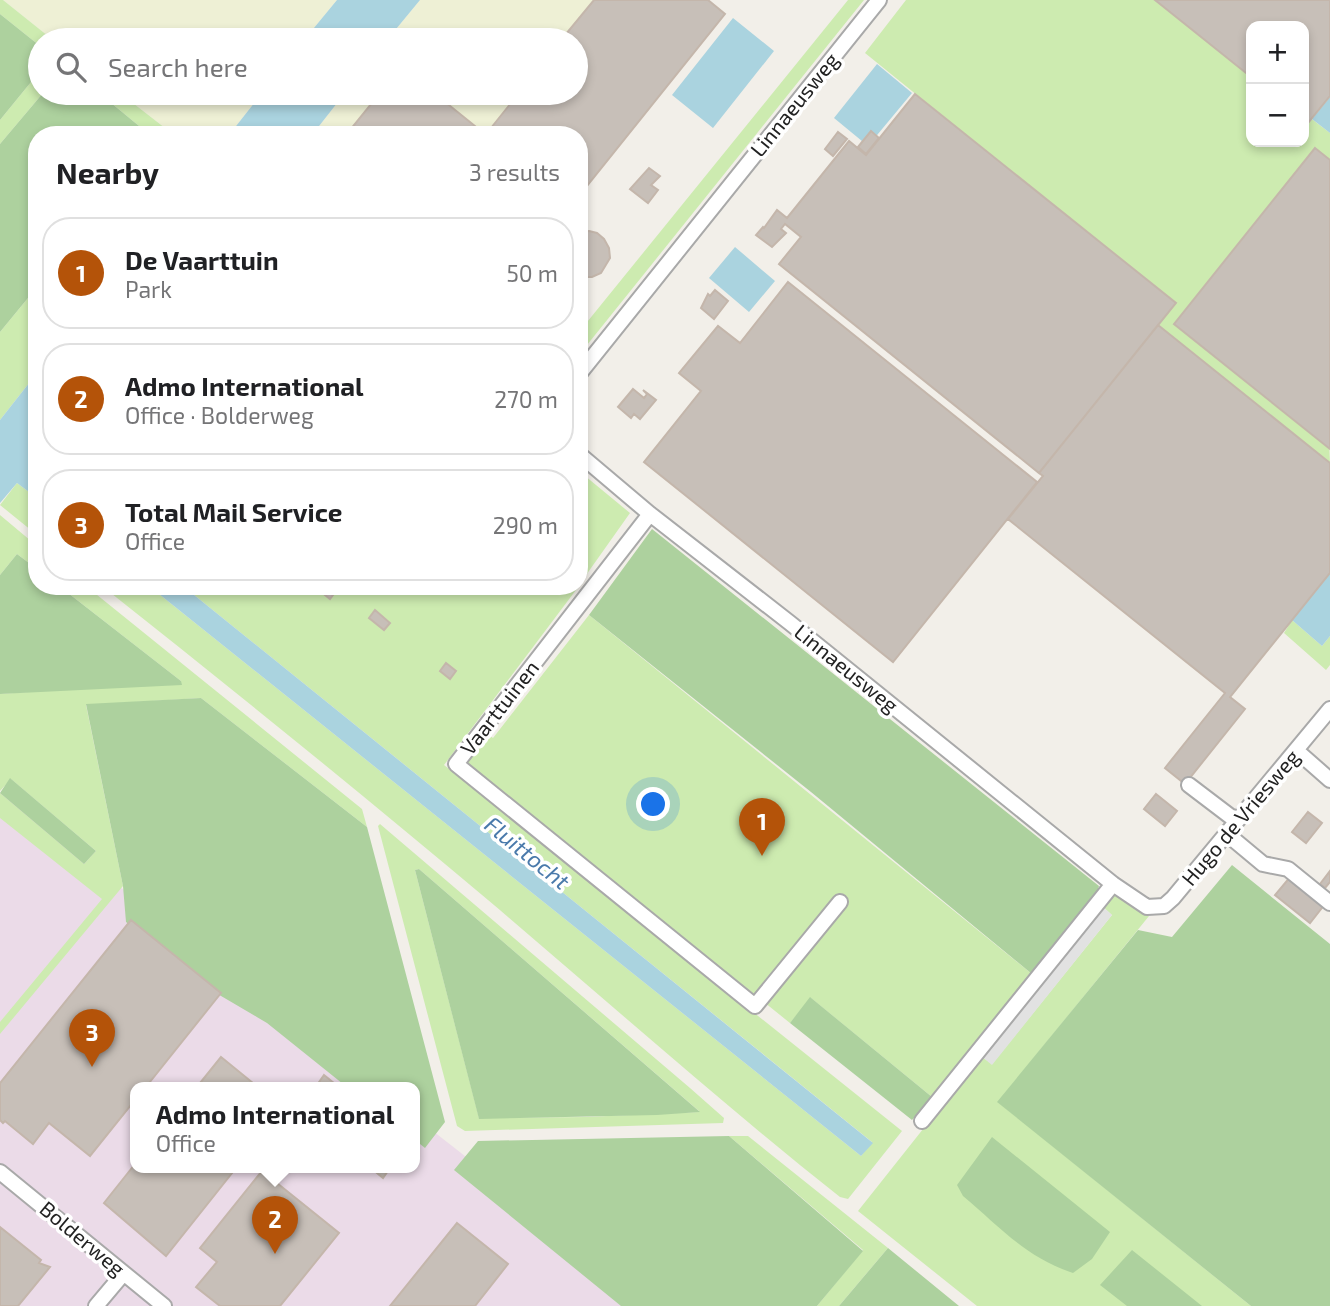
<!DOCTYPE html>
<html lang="en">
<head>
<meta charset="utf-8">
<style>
  body { margin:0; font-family:"Exo 2",sans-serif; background:#f2f2f2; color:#202124 }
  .controls { position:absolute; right:21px; top:21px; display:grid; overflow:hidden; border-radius:14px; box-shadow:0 4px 10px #0003 }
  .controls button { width:63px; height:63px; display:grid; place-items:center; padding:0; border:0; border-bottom:2px solid #e0e0e0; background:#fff; color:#202124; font:35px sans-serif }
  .you { position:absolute; left:654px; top:805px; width:24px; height:24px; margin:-18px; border:5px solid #fff; border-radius:50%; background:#1a73e8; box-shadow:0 0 0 10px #1a73e833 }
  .badge { display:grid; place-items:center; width:46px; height:46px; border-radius:50%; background:#b45309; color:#fff; font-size:23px; font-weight:700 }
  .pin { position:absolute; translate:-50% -58px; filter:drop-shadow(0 2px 4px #0008) }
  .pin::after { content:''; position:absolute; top:37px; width:24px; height:21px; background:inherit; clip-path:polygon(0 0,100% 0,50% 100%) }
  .popup { position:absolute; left:130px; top:1082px; width:290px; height:91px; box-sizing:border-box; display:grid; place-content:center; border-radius:14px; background:#fff; filter:drop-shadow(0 2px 5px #0005); font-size:23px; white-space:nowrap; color:#757577 }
  .popup b { font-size:26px; color:#202124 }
  .popup::after { content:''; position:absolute; left:50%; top:100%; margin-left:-14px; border:14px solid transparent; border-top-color:#fff }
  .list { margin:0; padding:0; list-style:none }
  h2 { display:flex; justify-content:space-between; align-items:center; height:91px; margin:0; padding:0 28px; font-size:30px }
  h2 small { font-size:23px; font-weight:400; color:#757577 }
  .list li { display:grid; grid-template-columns:46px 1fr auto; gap:21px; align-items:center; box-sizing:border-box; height:112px; margin:0 14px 14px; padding:0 14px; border:2px solid #e0e0e0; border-radius:28px }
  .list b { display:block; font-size:26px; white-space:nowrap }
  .list p { margin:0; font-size:23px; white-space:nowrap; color:#757577 }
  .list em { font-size:23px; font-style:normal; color:#757577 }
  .icon { flex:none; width:38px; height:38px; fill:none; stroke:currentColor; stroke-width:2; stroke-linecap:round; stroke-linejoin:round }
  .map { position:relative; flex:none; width:1330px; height:1306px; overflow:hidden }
  .search { position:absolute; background:#fff; box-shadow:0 4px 10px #0003; left:28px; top:28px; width:560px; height:77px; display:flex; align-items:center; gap:18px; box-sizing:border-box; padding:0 24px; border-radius:38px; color:#757577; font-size:26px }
  .panel { position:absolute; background:#fff; box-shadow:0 4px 10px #0003; left:28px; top:126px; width:560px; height:469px; border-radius:28px }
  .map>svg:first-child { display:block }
</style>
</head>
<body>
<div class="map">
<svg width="1330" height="1306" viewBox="0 0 1330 1306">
  <rect width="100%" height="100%" fill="#f2efe9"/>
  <!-- industrial -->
  <path fill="#ebdbe8" d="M0 793 377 1088H135V1168H415V1117L657 1306H0Z"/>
  <!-- farmland -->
  <path fill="#eef0d5" d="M3 0H337L304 40H53Z
    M420 0H597L565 40H387Z
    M120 93H262L229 135H174Z
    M345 93H382L348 135H312Z
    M428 93H523L498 124 505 135H480Z"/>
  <!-- grass -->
  <path fill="#cdebb0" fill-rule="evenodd" d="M0 0H3L53 40H40V46L0 14Z
    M848 0H864L579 355V332Z
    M906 0H1159L1251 72V142H1304V113L1330 133V160L1316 149 1330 463 1155 324 1173 302 865 53Z
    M40 71V93H43L0 144V120Z
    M99 93H120L174 135H150Z
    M37 287V373L0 420V332Z
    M579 471 630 513 579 585Z
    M17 483 37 498V535L0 505Z
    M0 515 37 546V569L17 554 0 575Z
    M59 586H86L362 809 367 827 201 698 86 705 123 886 0 1034V1022L102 899 0 818V793L84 864 96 851 11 779 0 791V694L181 681Z
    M102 586H149L861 1156 872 1142 183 586H579L444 765 902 1131 848 1199 840 1197C720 1102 605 999 488 900 361 793 232 689 102 586Z
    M589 615 1032 974 932 1097 811 998 790 1023 459 758 481 729 493 738Z
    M1292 620 1322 646 1330 636V665L1326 670 1284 633Z
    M380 824 690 1088 724 1118 723 1123 465 1131 457 1126 378 826ZM419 869 699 1111V1112L586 1117 479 1118 415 870Z
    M1111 895 1120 896 1149 916 998 1102 1251 1306H977L858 1211 981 1056 992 1064 1112 915 1102 906Z
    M729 1136H748L888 1248 839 1306H817L863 1250Z"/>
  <!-- forest -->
  <path fill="#add19e" d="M0 14 40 46V71L0 120Z
    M43 93H99L150 135H37V287L0 332V144Z
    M652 529 1099 886 1096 896 1032 974 811 792 589 615Z
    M17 554 37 569V586H59L181 681 182 685 0 694V575Z
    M201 698 367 827 445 1122 425 1148 415 1140V1088H348L267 1023 216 993 126 922 123 886 86 704Z
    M10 778 96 851 84 864 0 793Z
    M1232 865 1330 944V1306H1251L997 1102 1138 930 1172 937Z
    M419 869 700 1112 657 1115 479 1119 415 870Z
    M810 997 932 1097 912 1120 790 1023Z
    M729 1136 863 1251 817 1306H621L454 1170 478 1141Z
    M992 1137 1110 1232 1092 1259 1073 1273C1025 1257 1000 1227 963 1196L957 1185Z
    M888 1248 959 1306H839Z
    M1132 1250 1202 1306H1127L1100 1285Z"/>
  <!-- parking -->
  <path fill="#e2e2e2" d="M1102 906 1112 915 992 1065 981 1056Z"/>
  <!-- water -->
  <path fill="#aad3df" d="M337 0H420L387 40H304Z
    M733 18 774 51 713 128 672 95Z
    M877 64 912 93 868 146 834 118Z
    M262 93H345L312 135H229Z
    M1330 97V133L1312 119Z
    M735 247 775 281 749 312 709 278Z
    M37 373V498L17 483 0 503V420Z
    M1330 573V636L1322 646 1292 620Z
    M149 586H183L873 1143 861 1156Z"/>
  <!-- building -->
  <path fill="#c7bfb8" stroke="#c4b6ab" stroke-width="2" d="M594 0H708L725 14 579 196V135H500L491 128 519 93H576V40H561Z
    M1155 0H1330V96L1308 123 1304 119V26H1251V77Z
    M380 93H434L486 135H346Z
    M915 94 1176 303 1039 473 779 264 801 237 785 224 781 229 786 233 772 247 756 235 763 227 764 228 777 210 787 218 849 141 866 155Z
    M871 131 879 138 866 154 858 147Z
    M838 132 847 139 833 156 825 149Z
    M1315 148 1330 160V449L1174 324Z
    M649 168 660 176 651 185 658 190 648 203 630 189Z
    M589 231 597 233 604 239 609 248 610 258 601 273 592 277H582L579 276V232Z
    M788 282 1037 482 893 662 644 462 701 391 679 373 718 326 740 343Z
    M715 290 728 301 714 319 701 308 708 294 710 296Z
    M1158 325 1330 463V573L1230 697 1245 709 1185 784 1165 768 1225 693 1008 519 1043 476 1039 473Z
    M633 389 644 398 647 394 643 390 656 400 640 419 634 414 631 418 618 407Z
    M322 586H330L336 591 330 599 319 590Z
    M375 610 390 623 384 630 369 618Z
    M446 663 456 671 450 679 440 671Z
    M1156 794 1177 811 1165 826 1144 809Z
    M1308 812 1322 823 1306 843 1292 832Z
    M1330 871V882L1325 888 1320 884Z
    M1291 876 1325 904 1310 923 1275 895Z
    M131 920 221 993 145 1088H135V1100L90 1156 49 1123 33 1144 5 1121 3 1123 0 1120V1083Z
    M221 1057 259 1088H196Z
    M324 1075 340 1088H315Z
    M135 1164V1168H236L166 1256 104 1203Z
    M371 1168H390L383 1178Z
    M262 1171 339 1233 280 1306H220L196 1287 217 1262 200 1248Z
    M457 1223 508 1264 475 1306H390Z
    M0 1227 41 1260 39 1263 50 1267 18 1306H0Z"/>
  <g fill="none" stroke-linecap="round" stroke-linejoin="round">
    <defs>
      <path id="minor" d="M579 374 879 0
        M579 454 650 514 790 623 1113 884 1147 907 1164 906 1173 898 1330 709
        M650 514 456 764 755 1006 840 902
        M1297 751 1330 780
        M1189 785 1235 820
        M1227 834 1263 864 1288 869 1330 903
        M922 1121 1113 884
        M0 1172 164 1306
        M96 1306 123 1274"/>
    </defs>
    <!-- minor casing -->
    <use href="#minor" stroke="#a9a9a9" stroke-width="18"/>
    <!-- minor -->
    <use href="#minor" stroke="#fff" stroke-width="14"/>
  </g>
  <g text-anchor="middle" stroke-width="7" stroke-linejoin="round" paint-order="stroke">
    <!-- street labels -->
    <g font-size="21" fill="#222" stroke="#fff">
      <text transform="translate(795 105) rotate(-51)" y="7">Linnaeusweg</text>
      <text transform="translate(846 669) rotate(39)" y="7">Linnaeusweg</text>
      <text transform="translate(500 708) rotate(-52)" y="7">Vaarttuinen</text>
      <text transform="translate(1241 818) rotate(-50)" y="7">Hugo de Vriesweg</text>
      <text transform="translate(82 1239) rotate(40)" y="7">Bolderweg</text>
    </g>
    <!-- water labels -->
    <g font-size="23" font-style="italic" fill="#4a7aab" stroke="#fff">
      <text transform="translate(527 853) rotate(39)" y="8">Fluittocht</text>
    </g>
  </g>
</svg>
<div class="controls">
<button>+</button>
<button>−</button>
</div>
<div class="you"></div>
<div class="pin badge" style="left:762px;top:856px">1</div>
<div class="pin badge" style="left:275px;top:1254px">2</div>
<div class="popup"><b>Admo International</b>Office</div>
<div class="pin badge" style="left:92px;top:1067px">3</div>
<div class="search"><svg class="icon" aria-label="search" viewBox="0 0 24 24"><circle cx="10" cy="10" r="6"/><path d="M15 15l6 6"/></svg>Search here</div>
<section class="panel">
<h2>Nearby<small>3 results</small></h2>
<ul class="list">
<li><span class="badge">1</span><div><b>De Vaarttuin</b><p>Park</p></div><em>50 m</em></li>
<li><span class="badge">2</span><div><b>Admo International</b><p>Office · Bolderweg</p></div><em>270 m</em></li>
<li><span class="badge">3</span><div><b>Total Mail Service</b><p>Office</p></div><em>290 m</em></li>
</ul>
</section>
</div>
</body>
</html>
